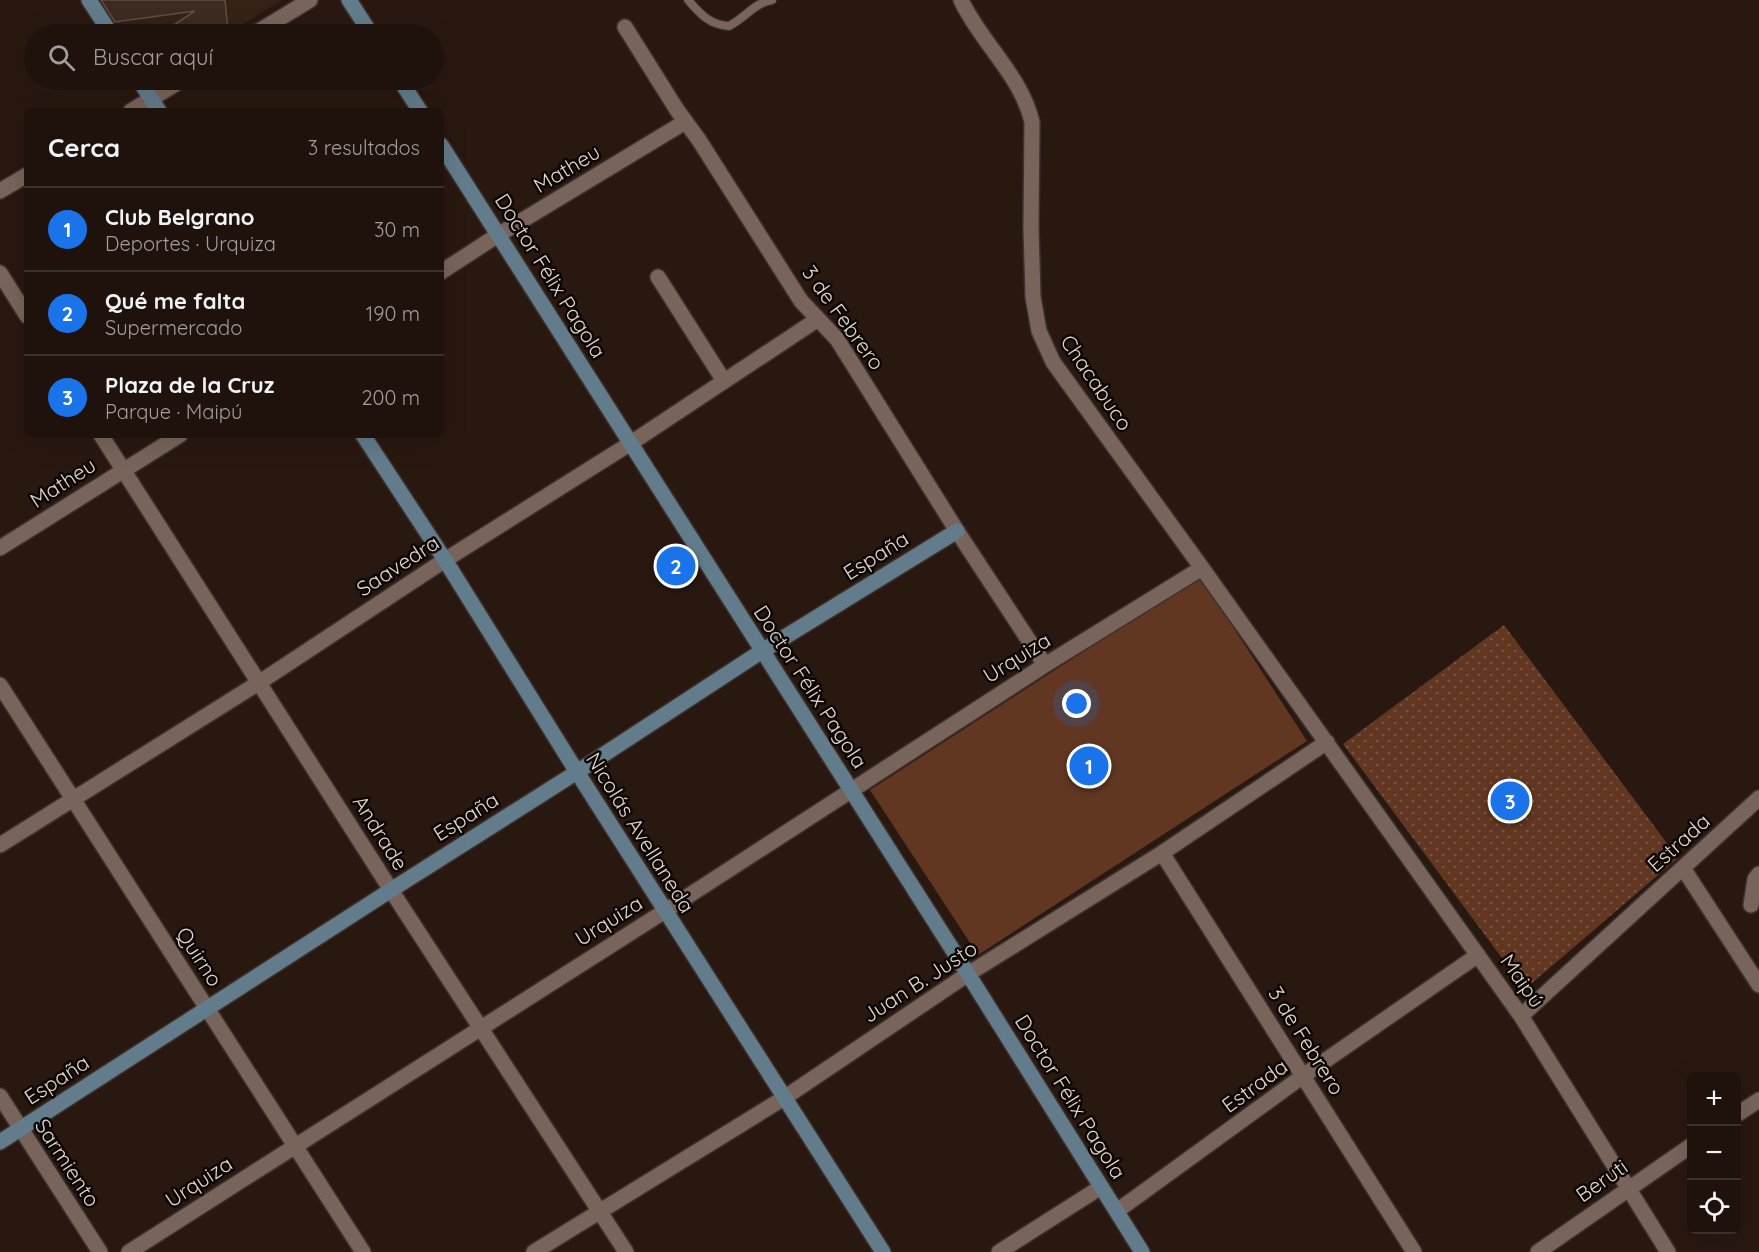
<!DOCTYPE html>
<html lang="es">
<head>
<meta charset="utf-8">
<style>
  body { margin:0; font-family:Quicksand,sans-serif; background:#2c201a; color:#f1f3f6 }
  .controls { position:absolute; right:18px; bottom:18px; display:grid; overflow:hidden; border-radius:9px; box-shadow:0 6px 24px #0002 }
  .controls button { width:54px; height:54px; display:grid; place-items:center; padding:0; border:0; border-bottom:2px solid #3c322d; background:#1f120c; color:#f1f3f6; font:30px sans-serif }
  .you { position:absolute; left:1077px; top:704px; width:21px; height:21px; margin:-15px; border:4px solid #fff; border-radius:50%; background:#1a73e8; box-shadow:0 0 0 9px #1a73e833 }
  .badge { display:grid; place-items:center; width:39px; height:39px; border-radius:50%; background:#1a73e8; color:#fff; font-size:20px; font-weight:700 }
  .pin { position:absolute; translate:-50% -50%; border:3px solid #fff; box-shadow:0 2px 6px #0006 }
  .list { margin:0; padding:0; list-style:none }
  h2 { display:flex; justify-content:space-between; align-items:center; height:78px; margin:0; padding:0 24px; font-size:26px }
  h2 small { font-size:20px; font-weight:400; color:#a19e9d }
  .list li { display:grid; grid-template-columns:39px 1fr auto; gap:18px; align-items:center; box-sizing:border-box; height:84px; padding:0 24px; border-top:2px solid #3c322d }
  .list b { display:block; font-size:22px; white-space:nowrap }
  .list p { margin:0; font-size:20px; white-space:nowrap; color:#a19e9d }
  .list em { font-size:20px; font-style:normal; color:#a19e9d }
  .icon { flex:none; width:33px; height:33px; fill:none; stroke:currentColor; stroke-width:2; stroke-linecap:round; stroke-linejoin:round }
  .map { position:relative; flex:none; width:1759px; height:1252px; overflow:hidden }
  .search { position:absolute; background:#1f120c; box-shadow:0 6px 24px #0002; left:24px; top:24px; width:420px; height:66px; display:flex; align-items:center; gap:15px; box-sizing:border-box; padding:0 21px; border-radius:33px; color:#a19e9d; font-size:22px }
  .panel { position:absolute; background:#1f120c; box-shadow:0 6px 24px #0002; left:24px; top:108px; width:420px; height:330px; border-radius:9px }
  .map>svg:first-child { display:block }
</style>
</head>
<body>
<div class="map">
<svg width="1759" height="1252" viewBox="0 0 1759 1252">
  <defs>
    <pattern id="park-dots" width="8" height="8" patternUnits="userSpaceOnUse" patternTransform="scale(1.5)"><rect width="8" height="8" fill="#613722"/><path d="M2 2h.1M6 6h.1" fill="none" stroke="#775341" stroke-width="1.8" stroke-linecap="round"/></pattern>
  </defs>
  <rect width="100%" height="100%" fill="#291810"/>
  <!-- built -->
  <path fill="#362116" d="M102 0H282L227 34H125Z"/>
  <!-- park -->
  <path fill="url(#park-dots)" d="M1504 625 1678 858 1525 989 1343 744Z"/>
  <!-- garden -->
  <path fill="#613722" d="M1200 576 1307 741 978 955 870 790Z"/>
  <!-- building -->
  <path fill="#3d2b22" stroke="#604d43" stroke-width="1.5" d="M101 0H225L228 31 222 34H160L195 11 115 22Z"/>
  <g fill="none" stroke-linecap="round" stroke-linejoin="round">
    <defs>
      <path id="lane" d="M688 0C700 14 710 25 729 26 745 18 754 3 772 0"/>
      <path id="street" d="M961 0C981 43 1021 75 1032 122L1031 228 1033 297 1039 331 1053 362 1202 568 1521 1016 1668 1252
        M625 27 677 110 699 140 801 301 837 339 957 531 1045 665
        M254 34 310 0
        M131 111 182 80
        M0 191 27 175
        M441 272 498 235 685 122
        M0 273 27 316
        M658 277 724 381
        M101 435 391 890 626 1252
        M0 548 180 435
        M0 685 363 1252
        M0 845 260 682 445 560 631 443 818 319
        M1162 853 1414 1252
        M1683 868 1759 985
        M1751 905 1755 879 1759 874
        M1521 1016 1759 798
        M0 1096 100 1252
        M1736 1115 1759 1100
        M1117 1211 1303 1076 1478 955
        M129 1252 665 911 1045 665 1202 568
        M534 1252 784 1098 968 974 1162 853 1327 742
        M999 1252 1101 1187
        M1538 1252 1692 1145"/>
      <path id="secondary" d="M89 0 111 34
        M349 0 371 34
        M139 80 159 111
        M400 80 420 111
        M441 145 968 974 1142 1252
        M363 435 445 560 577 772 883 1252
        M0 1142 391 890 577 772 762 651 957 531"/>
    </defs>
    <!-- lane casing -->
    <use href="#lane" stroke="#3e322f" stroke-width="10"/>
    <!-- street casing -->
    <use href="#street" stroke="#3e322f" stroke-width="18"/>
    <!-- secondary casing -->
    <use href="#secondary" stroke="#3e322f" stroke-width="18"/>
    <!-- lane -->
    <use href="#lane" stroke="#78645a" stroke-width="8"/>
    <!-- street -->
    <use href="#street" stroke="#78645a" stroke-width="15"/>
    <!-- secondary -->
    <use href="#secondary" stroke="#637c8b" stroke-width="15"/>
  </g>
  <g text-anchor="middle" stroke-width="5" stroke-linejoin="round" paint-order="stroke">
    <!-- street labels -->
    <g font-size="21" fill="#e1d5d0" stroke="#0c0603">
      <text transform="translate(567 169) rotate(-31)" y="7">Matheu</text>
      <text transform="translate(550 276) rotate(58)" y="7">Doctor Félix Pagola</text>
      <text transform="translate(843 318) rotate(54)" y="7">3 de Febrero</text>
      <text transform="translate(1096 383) rotate(56)" y="7">Chacabuco</text>
      <text transform="translate(63 483) rotate(-33)" y="7">Matheu</text>
      <text transform="translate(876 556) rotate(-32)" y="7">España</text>
      <text transform="translate(398 566) rotate(-33)" y="7">Saavedra</text>
      <text transform="translate(1017 658) rotate(-32)" y="7">Urquiza</text>
      <text transform="translate(810 687) rotate(57)" y="7">Doctor Félix Pagola</text>
      <text transform="translate(466 817) rotate(-32)" y="7">España</text>
      <text transform="translate(380 833) rotate(58)" y="7">Andrade</text>
      <text transform="translate(640 833) rotate(58)" y="7">Nicolás Avellaneda</text>
      <text transform="translate(1679 843) rotate(-42)" y="7">Estrada</text>
      <text transform="translate(609 921) rotate(-32)" y="7">Urquiza</text>
      <text transform="translate(199 957) rotate(57)" y="7">Quirno</text>
      <text transform="translate(1522 981) rotate(55)" y="7">Maipú</text>
      <text transform="translate(920 982) rotate(-33)" y="7">Juan B. Justo</text>
      <text transform="translate(1306 1041) rotate(58)" y="7">3 de Febrero</text>
      <text transform="translate(57 1080) rotate(-33)" y="7">España</text>
      <text transform="translate(1255 1086) rotate(-36)" y="7">Estrada</text>
      <text transform="translate(1070 1097) rotate(58)" y="7">Doctor Félix Pagola</text>
      <text transform="translate(67 1163) rotate(57)" y="7">Sarmiento</text>
      <text transform="translate(1602 1181) rotate(-35)" y="7">Beruti</text>
      <text transform="translate(199 1182) rotate(-33)" y="7">Urquiza</text>
    </g>
  </g>
</svg>
<div class="controls">
<button>+</button>
<button>−</button>
<button><svg class="icon" aria-label="locate" viewBox="0 0 24 24"><circle cx="12" cy="12" r="6"/><path d="M12 2v4M12 18v4M2 12h4M18 12h4"/></svg></button>
</div>
<div class="you"></div>
<div class="pin badge" style="left:1089px;top:766px">1</div>
<div class="pin badge" style="left:676px;top:566px">2</div>
<div class="pin badge" style="left:1510px;top:801px">3</div>
<div class="search"><svg class="icon" aria-label="search" viewBox="0 0 24 24"><circle cx="10" cy="10" r="6"/><path d="M15 15l6 6"/></svg>Buscar aquí</div>
<section class="panel">
<h2>Cerca<small>3 resultados</small></h2>
<ul class="list">
<li><span class="badge">1</span><div><b>Club Belgrano</b><p>Deportes · Urquiza</p></div><em>30 m</em></li>
<li><span class="badge">2</span><div><b>Qué me falta</b><p>Supermercado</p></div><em>190 m</em></li>
<li><span class="badge">3</span><div><b>Plaza de la Cruz</b><p>Parque · Maipú</p></div><em>200 m</em></li>
</ul>
</section>
</div>
</body>
</html>
